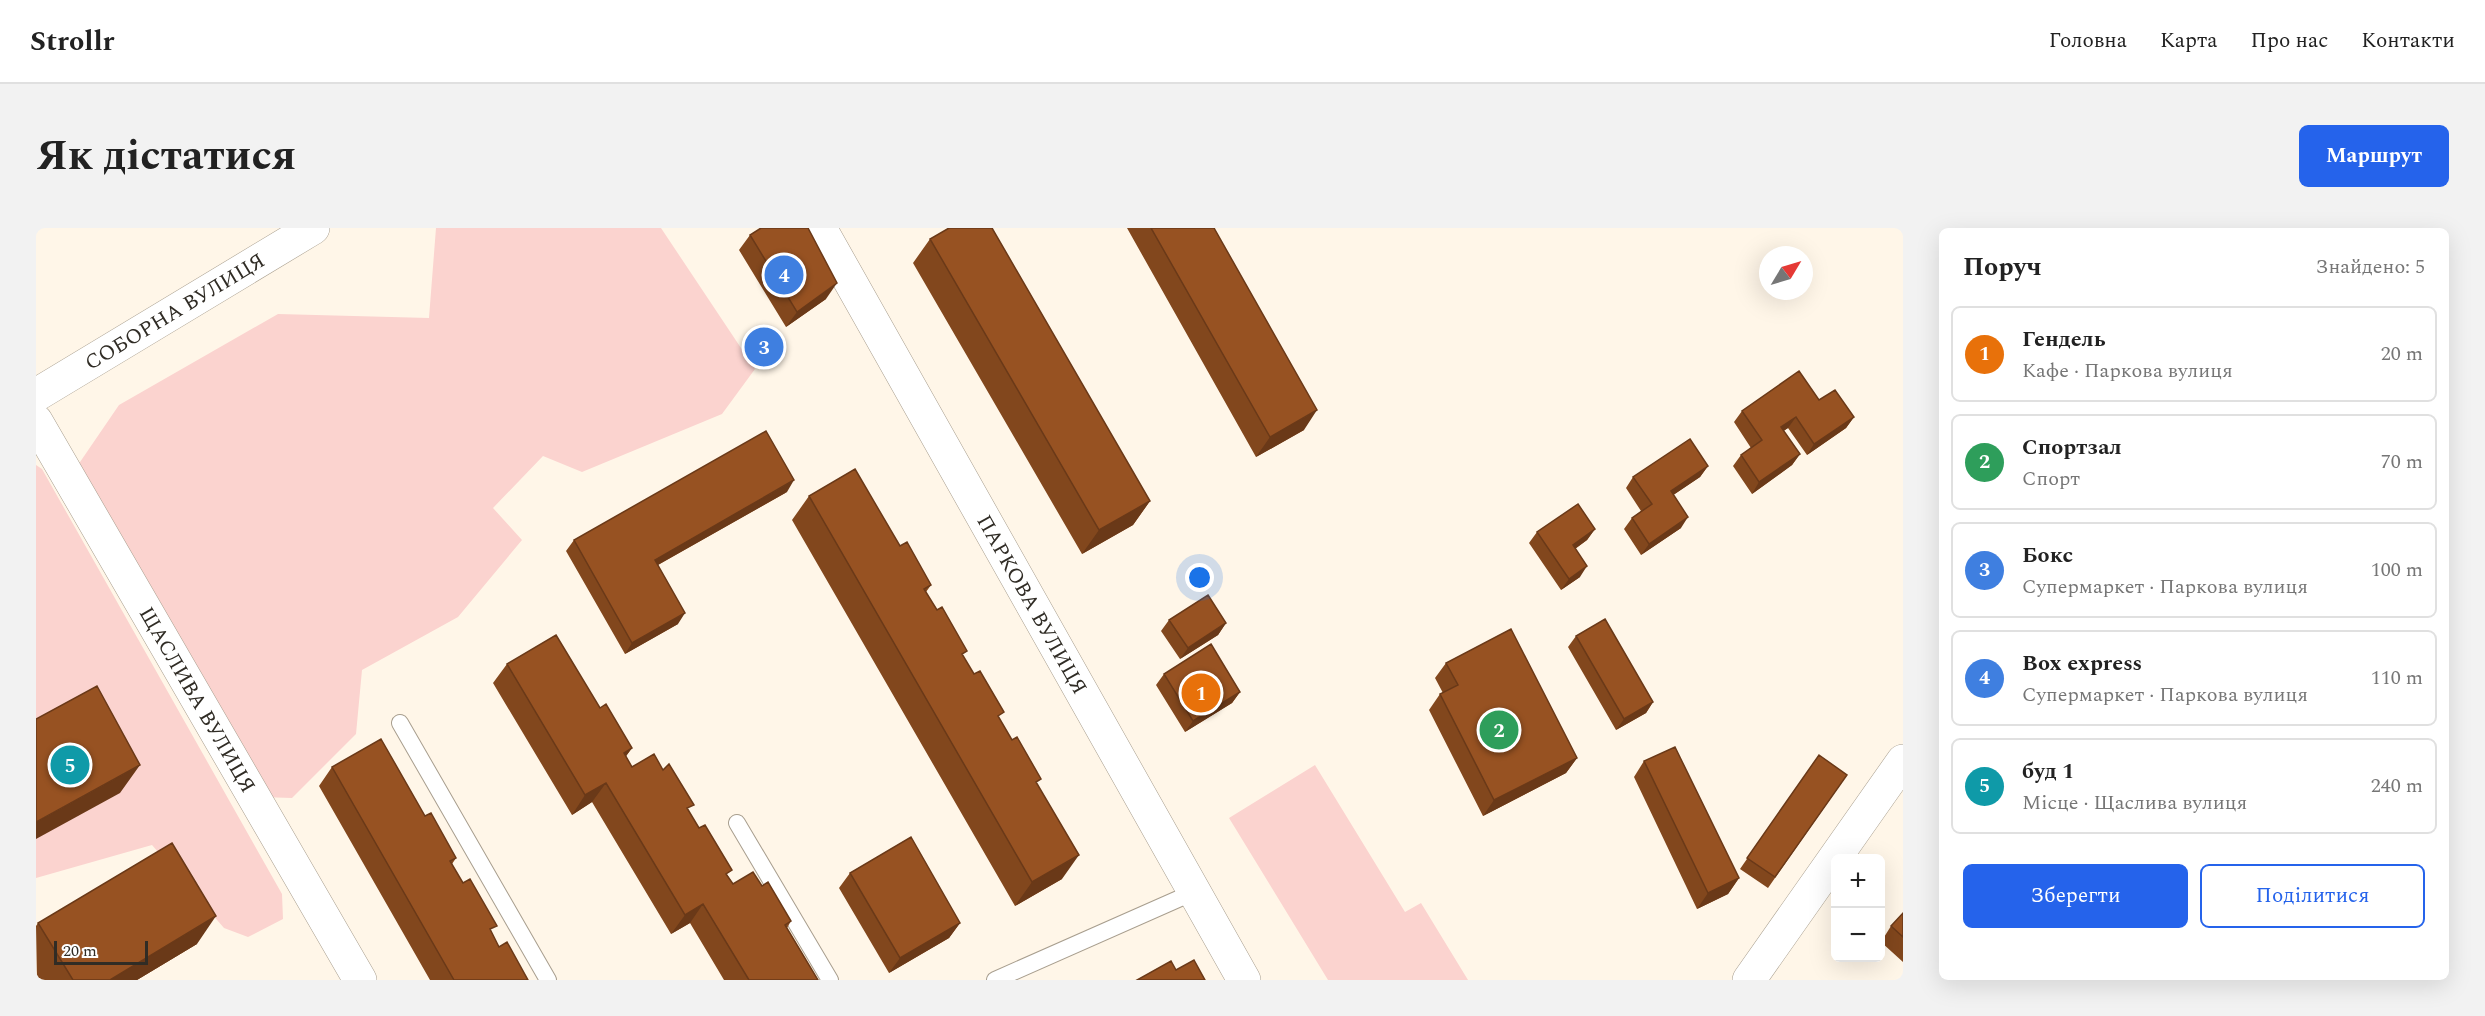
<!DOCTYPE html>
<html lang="uk">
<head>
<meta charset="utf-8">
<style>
  body { margin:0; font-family:Spectral,serif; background:#f2f2f2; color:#222 }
  .controls { position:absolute; right:18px; bottom:18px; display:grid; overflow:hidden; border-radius:9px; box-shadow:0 6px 24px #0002 }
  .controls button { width:54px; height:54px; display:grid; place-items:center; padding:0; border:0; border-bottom:2px solid #e0e0e0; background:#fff; color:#222; font:30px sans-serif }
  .compass { position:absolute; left:1723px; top:18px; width:54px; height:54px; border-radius:50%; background:#fff; box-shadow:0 6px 24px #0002; rotate:52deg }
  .scale { position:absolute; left:18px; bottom:15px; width:94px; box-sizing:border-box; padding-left:6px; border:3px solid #302c25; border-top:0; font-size:16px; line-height:21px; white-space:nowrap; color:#302c25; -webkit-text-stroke:4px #fff; paint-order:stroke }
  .you { position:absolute; left:1164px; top:350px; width:21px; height:21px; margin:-15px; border:4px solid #fff; border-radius:50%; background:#1a73e8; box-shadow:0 0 0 9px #1a73e833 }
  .badge { display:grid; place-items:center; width:39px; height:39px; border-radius:50%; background:#2563eb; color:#fff; font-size:20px; font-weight:700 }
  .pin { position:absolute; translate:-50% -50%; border:3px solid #fff; box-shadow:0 2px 6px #0006 }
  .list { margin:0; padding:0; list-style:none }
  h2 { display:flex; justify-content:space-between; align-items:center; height:78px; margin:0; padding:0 24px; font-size:26px }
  h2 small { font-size:20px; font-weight:400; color:#767676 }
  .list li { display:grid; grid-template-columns:39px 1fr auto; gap:18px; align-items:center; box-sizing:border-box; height:96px; margin:0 12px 12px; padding:0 12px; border:2px solid #e0e0e0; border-radius:9px }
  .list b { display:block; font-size:22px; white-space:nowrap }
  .list p { margin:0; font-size:20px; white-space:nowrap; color:#767676 }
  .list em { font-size:20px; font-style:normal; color:#767676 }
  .actions { display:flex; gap:12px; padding:18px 24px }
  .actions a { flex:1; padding:14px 0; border:2px solid #2563eb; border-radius:9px; text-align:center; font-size:21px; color:#2563eb }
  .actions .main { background:#2563eb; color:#fff }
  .map { position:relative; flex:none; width:1867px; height:752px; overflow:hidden; border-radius:9px }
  header { display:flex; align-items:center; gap:36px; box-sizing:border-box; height:84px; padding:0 30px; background:#fff; border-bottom:2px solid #e0e0e0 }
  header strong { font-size:28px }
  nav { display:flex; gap:33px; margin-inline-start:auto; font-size:21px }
  .intro { display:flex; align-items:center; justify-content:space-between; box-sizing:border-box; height:144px; padding:0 36px }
  h1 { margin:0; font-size:42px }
  .button { padding:15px 27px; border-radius:9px; background:#2563eb; color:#fff; font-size:21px; font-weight:700 }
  main { display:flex; gap:36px; padding:0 36px }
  aside { flex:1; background:#fff; border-radius:9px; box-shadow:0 6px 24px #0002 }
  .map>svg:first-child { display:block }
</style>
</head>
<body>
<header>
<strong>Strollr</strong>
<nav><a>Головна</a><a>Карта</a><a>Про нас</a><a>Контакти</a></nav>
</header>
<div class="intro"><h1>Як дістатися</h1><a class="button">Маршрут</a></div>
<main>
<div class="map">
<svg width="1867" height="752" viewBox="0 0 1867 752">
  <rect width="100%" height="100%" fill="#fff6e8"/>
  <!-- green -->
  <path fill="#fbd3cf" d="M400 0H625L719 141 686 186 546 244 507 228 457 280 486 312 422 389 326 442 320 506 256 570 225 569 42 237 83 177 242 86 393 90Z
    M0 237 6 241 246 666 247 691 212 709 188 700 116 617 0 650Z
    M1279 537 1369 684 1385 675 1432 752H1292L1193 590Z"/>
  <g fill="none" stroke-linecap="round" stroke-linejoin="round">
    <defs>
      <path id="service" d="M364 495 512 752
        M701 595 794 752
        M959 752 1158 664"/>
      <g id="minor">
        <path id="s1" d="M784 0 1208 752"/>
        <path id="s2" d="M0 167 277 0"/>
        <path id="s3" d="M0 193 324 752"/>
        <path d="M1713 752 1867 533"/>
      </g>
    </defs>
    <!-- service casing -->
    <use href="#service" stroke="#a89e8e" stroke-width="18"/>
    <!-- minor casing -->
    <use href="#minor" stroke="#a89e8e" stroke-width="34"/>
    <!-- service -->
    <use href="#service" stroke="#fff" stroke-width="16"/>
    <!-- minor -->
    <use href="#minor" stroke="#fff" stroke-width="33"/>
  </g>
  <!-- wall -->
  <path fill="#82471d" d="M1091 0H1178L1268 202 1220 229Z
    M714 7 790 71 750 99 703 22Z
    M894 11 1114 273 1097 297 1046 326 877 35Z
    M1783 172 1818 189 1810 200 1771 227 1752 200 1747 203 1764 226 1756 237 1716 266 1697 238 1705 227 1715 220 1698 194 1706 183Z
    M1672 238 1664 249 1637 267 1645 300 1605 327 1588 301 1596 290 1605 283 1590 260 1597 249Z
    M751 264 622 337 642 396 589 426 530 323 538 312Z
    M773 268 864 318 895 357 890 364 1001 556 1026 651 979 678 756 292Z
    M1559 301 1551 312 1539 321 1544 349 1525 362 1493 315 1501 304Z
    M1133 392 1190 395 1182 407 1144 431 1125 403Z
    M1540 408 1617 474 1610 485 1580 502 1532 419Z
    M1410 435 1541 530 1530 545 1447 588 1393 482 1404 466 1407 465 1399 450Z
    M471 436 564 480 596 520 590 528 596 539 627 542 697 656 726 658 755 693 751 700 782 752H688L654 695 635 706 556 574 536 587 457 455Z
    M1128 446 1204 464 1196 475 1149 504 1120 457Z
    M1783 527 1811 547 1732 660 1704 641Z
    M1608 533 1703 650 1692 666 1661 681 1598 549Z
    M296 539 420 630 416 636 463 719 492 752H394L283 558Z
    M814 645 924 695 913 710 853 745 803 660Z
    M1867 685V734L1845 714 1855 698Z
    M2 695 161 716 101 752H1L0 698Z"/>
  <!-- shaded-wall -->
  <path fill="#6a3918" d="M801 55 790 71 750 99 761 84Z
    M1281 182 1268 202 1220 229 1234 209Z
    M1760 189 1752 200 1737 210 1745 199Z
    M1818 189 1810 200 1771 227 1778 216Z
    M1764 226 1756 237 1716 266 1723 254Z
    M1672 238 1664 249 1627 274 1635 263Z
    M758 252 751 264 611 343 619 332Z
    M1114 273 1097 297 1046 326 1063 302Z
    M1652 289 1645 300 1605 327 1613 316Z
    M1559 301 1551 312 1529 328 1537 317Z
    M1551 338 1544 349 1525 362 1533 351Z
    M649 385 642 396 589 426 596 415Z
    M1190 395 1182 407 1144 431 1152 420Z
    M1204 464 1196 475 1149 504 1157 493Z
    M1617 474 1610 485 1580 502 1588 491Z
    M596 520 582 539 588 525Z
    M1541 530 1530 545 1447 588 1458 572Z
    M104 537 84 565 0 611V594Z
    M570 555 556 574 536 587 549 567Z
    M1043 627 1026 651 979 678 996 654Z
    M1703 650 1692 666 1661 681 1672 665Z
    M667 676 654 695 635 706 649 687Z
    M180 688 161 716 101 752H74Z
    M924 695 913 710 853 745 864 730Z"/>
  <!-- building -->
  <path fill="#975222" stroke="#6a3918" stroke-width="1.5" d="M725 0H772L801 55 761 84 714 7Z
    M913 0H956L1114 273 1063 302 894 11Z
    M1115 0H1178L1281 182 1234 209Z
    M1763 143 1783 172 1799 162 1818 189 1778 216 1760 189 1745 199 1764 226 1723 254 1705 227 1726 212 1706 183Z
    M730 203 758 252 619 332 649 385 596 415 538 312Z
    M1654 211 1672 238 1635 263 1652 289 1613 316 1596 290 1616 276 1597 249Z
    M819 241 864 318 871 314 895 357 888 361 901 382 906 379 931 423 926 426 938 446 944 443 968 484 962 488 976 512 981 509 1005 551 1000 554 1043 627 996 654 773 268Z
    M1542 276 1559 301 1537 317 1551 338 1533 351 1501 304Z
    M1172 367 1190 395 1152 420 1133 392Z
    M1569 391 1617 474 1588 491 1540 408Z
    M1475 401 1541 530 1458 572 1404 466 1422 457 1410 435Z
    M520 407 564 480 570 476 596 520 588 525 596 539 618 526 627 542 633 536 658 577 651 580 663 600 669 597 696 642 690 646 697 656 717 644 726 658 732 654 755 693 749 697 782 752H713L667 676 649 687 570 555 549 567 471 436Z
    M1175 416 1204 464 1157 493 1128 446Z
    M61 458 104 537 0 594V491Z
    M345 511 389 588 395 585 420 630 414 633 427 655 434 651 461 698 454 701 463 719 471 714 492 752H418L296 539Z
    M1639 519 1703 650 1672 665 1608 533Z
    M1783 527 1811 547 1739 649 1711 630Z
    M875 609 924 695 864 730 814 645Z
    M136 615 180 688 74 752H37L2 695Z
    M1867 685V709L1855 698Z
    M1158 732 1169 752H1101L1135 733 1140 742Z"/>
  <g text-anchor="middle" stroke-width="6" stroke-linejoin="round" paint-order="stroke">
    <!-- street labels -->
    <g font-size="21" fill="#302c25" stroke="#fff">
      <text dy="7" stroke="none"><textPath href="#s2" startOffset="162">СОБОРНА ВУЛИЦЯ</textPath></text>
      <text dy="7" stroke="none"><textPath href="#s1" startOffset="432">ПАРКОВА ВУЛИЦЯ</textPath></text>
      <text dy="7" stroke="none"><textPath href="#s3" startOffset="322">ЩАСЛИВА ВУЛИЦЯ</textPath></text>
    </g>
  </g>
</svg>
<div class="controls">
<button>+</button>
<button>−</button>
</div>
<svg class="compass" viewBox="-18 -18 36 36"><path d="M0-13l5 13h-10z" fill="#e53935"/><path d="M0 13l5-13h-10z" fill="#767676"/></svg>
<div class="scale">20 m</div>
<div class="you"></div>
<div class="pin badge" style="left:1165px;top:465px;background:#e8710a">1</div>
<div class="pin badge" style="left:1463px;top:502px;background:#2e9e5b">2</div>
<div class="pin badge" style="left:728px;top:119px;background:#3f7fe0">3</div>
<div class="pin badge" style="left:748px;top:47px;background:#3f7fe0">4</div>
<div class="pin badge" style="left:34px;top:537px;background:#0f9aa8">5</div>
</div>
<aside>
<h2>Поруч<small>Знайдено: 5</small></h2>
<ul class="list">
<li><span class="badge" style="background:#e8710a">1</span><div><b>Гендель</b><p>Кафе · Паркова вулиця</p></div><em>20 m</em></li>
<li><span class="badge" style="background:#2e9e5b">2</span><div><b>Спортзал</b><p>Спорт</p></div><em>70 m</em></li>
<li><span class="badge" style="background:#3f7fe0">3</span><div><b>Бокс</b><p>Супермаркет · Паркова вулиця</p></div><em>100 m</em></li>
<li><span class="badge" style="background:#3f7fe0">4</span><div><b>Box express</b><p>Супермаркет · Паркова вулиця</p></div><em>110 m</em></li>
<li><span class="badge" style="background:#0f9aa8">5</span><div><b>буд 1</b><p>Місце · Щаслива вулиця</p></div><em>240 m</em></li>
</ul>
<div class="actions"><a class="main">Зберегти</a><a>Поділитися</a></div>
</aside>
</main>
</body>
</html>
